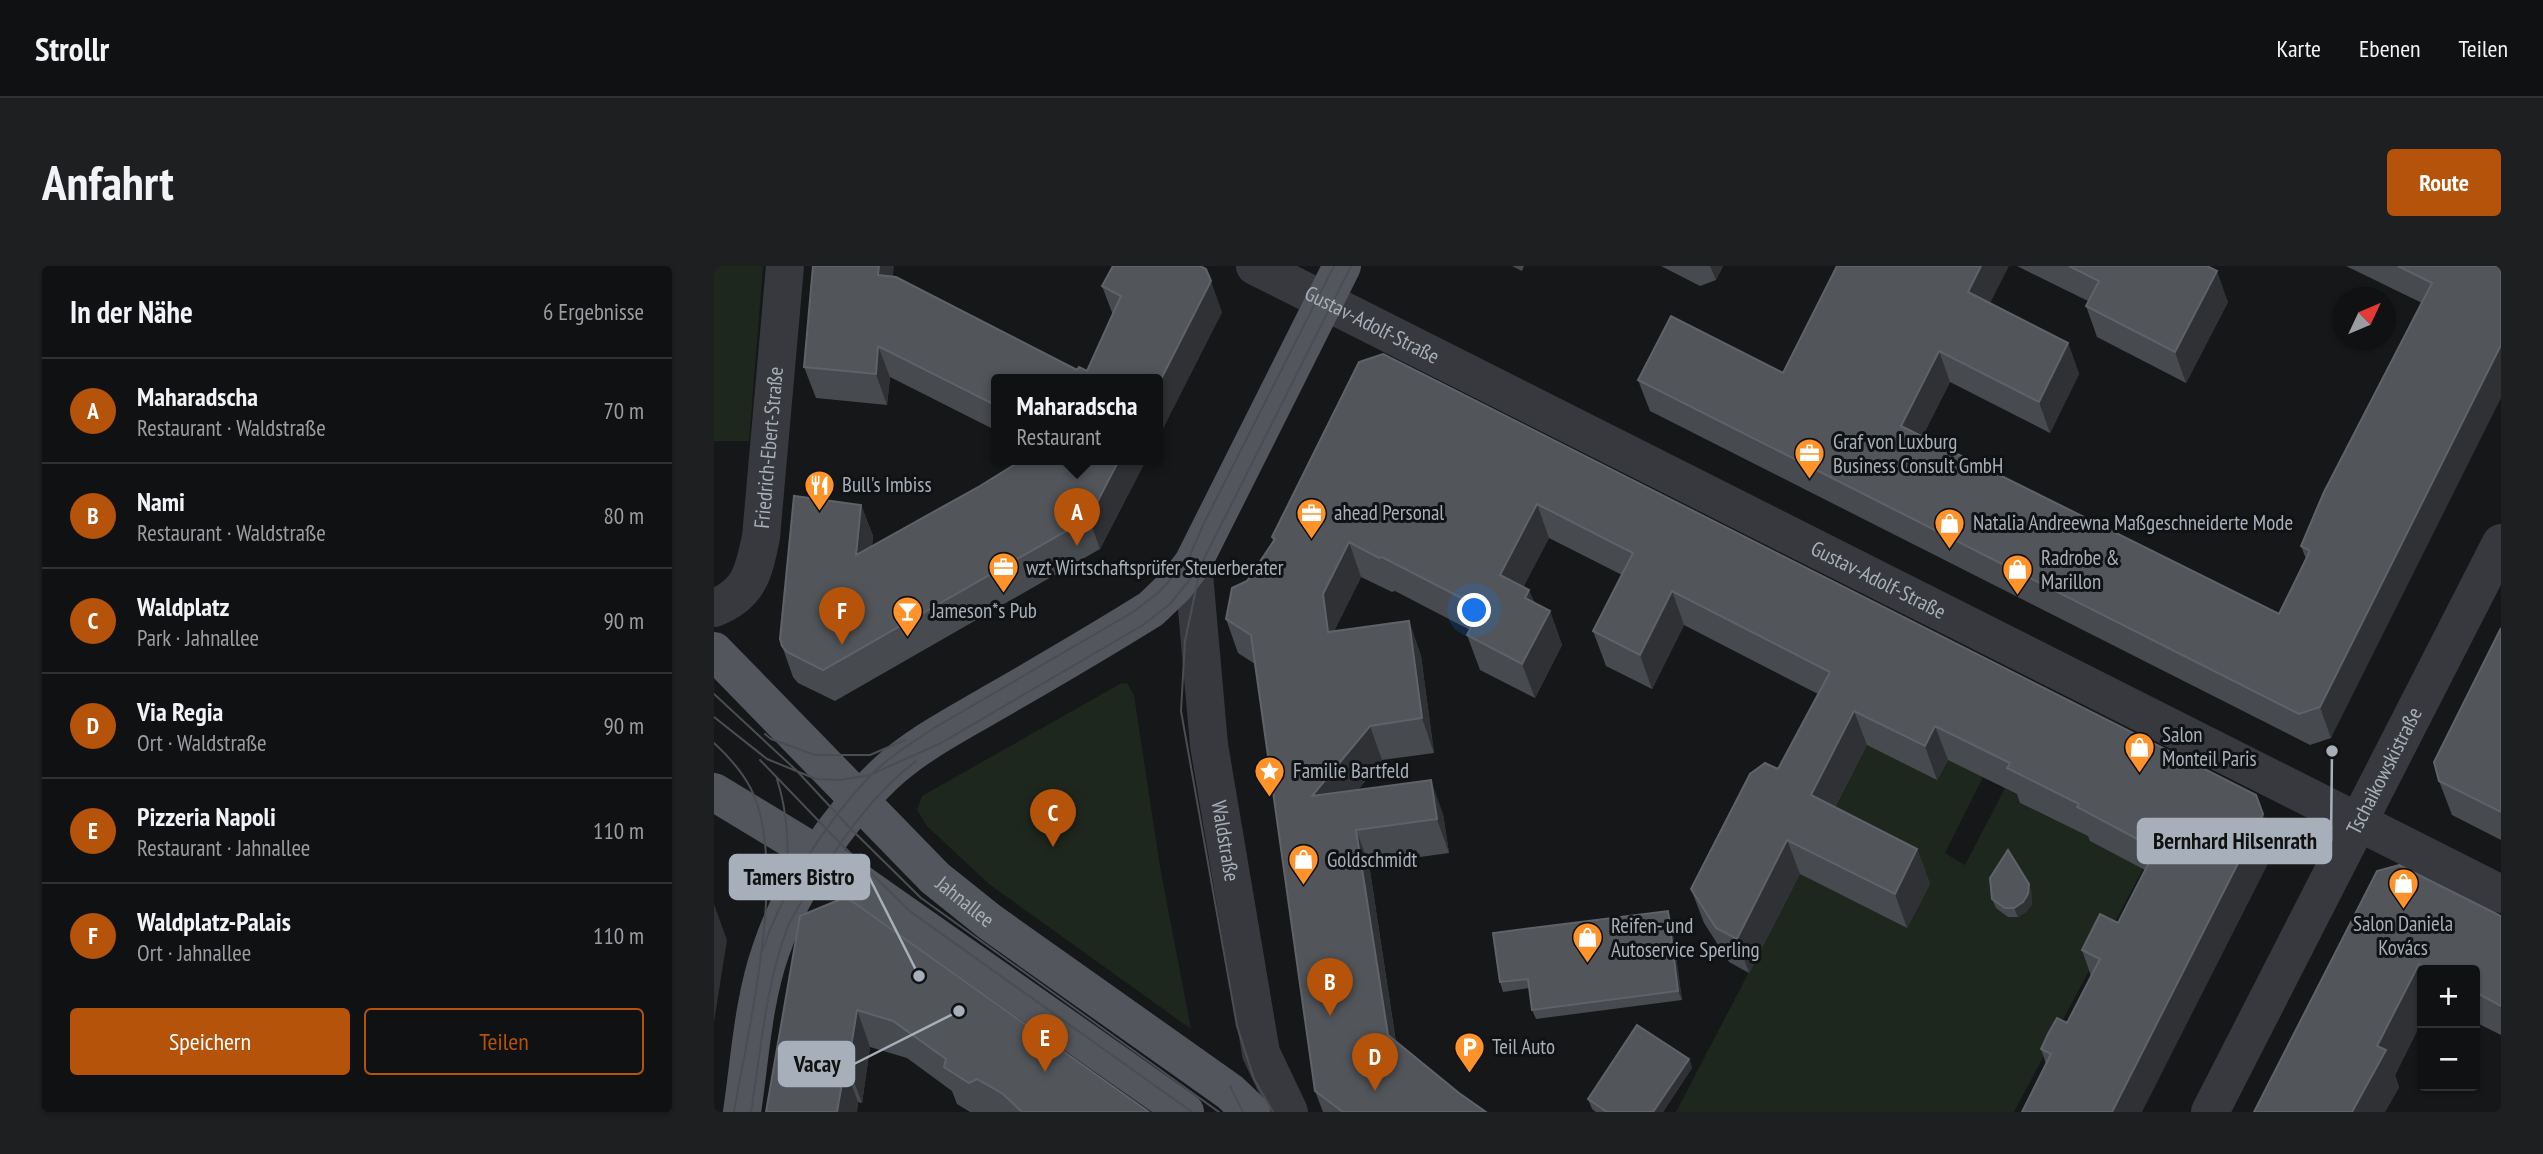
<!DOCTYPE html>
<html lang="de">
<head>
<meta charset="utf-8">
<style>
  body { margin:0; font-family:"PT Sans Narrow",sans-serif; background:#1e1f21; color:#f1f3f6 }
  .controls { position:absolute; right:21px; bottom:21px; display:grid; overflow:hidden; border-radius:7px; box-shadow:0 2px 5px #0004 }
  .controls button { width:63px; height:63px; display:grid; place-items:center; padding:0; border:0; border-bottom:2px solid #303133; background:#101113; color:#f1f3f6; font:35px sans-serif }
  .compass { position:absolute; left:1619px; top:21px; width:63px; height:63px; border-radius:50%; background:#101113; box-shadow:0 2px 5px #0004; rotate:46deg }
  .you { position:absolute; left:761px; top:345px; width:24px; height:24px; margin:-18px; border:5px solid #fff; border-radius:50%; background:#1a73e8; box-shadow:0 0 0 10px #1a73e833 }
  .badge { display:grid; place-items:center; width:46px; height:46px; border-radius:50%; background:#b45309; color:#fff; font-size:23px; font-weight:700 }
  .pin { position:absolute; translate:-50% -58px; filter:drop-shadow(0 2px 4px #0008) }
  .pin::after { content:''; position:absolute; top:37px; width:24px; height:21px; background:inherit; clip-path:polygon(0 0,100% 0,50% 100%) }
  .popup { position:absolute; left:277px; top:108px; width:172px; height:91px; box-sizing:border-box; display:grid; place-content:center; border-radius:7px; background:#101113; filter:drop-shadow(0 2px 5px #0005); font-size:23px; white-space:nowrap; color:#9c9da0 }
  .popup b { font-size:26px; color:#f1f3f6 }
  .popup::after { content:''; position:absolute; left:50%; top:100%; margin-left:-14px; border:14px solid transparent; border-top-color:#101113 }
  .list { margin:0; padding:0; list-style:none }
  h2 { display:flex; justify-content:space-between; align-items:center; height:91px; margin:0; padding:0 28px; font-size:30px }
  h2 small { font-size:23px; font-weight:400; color:#9c9da0 }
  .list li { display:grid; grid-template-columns:46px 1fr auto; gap:21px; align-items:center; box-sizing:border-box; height:105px; padding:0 28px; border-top:2px solid #303133 }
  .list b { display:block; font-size:26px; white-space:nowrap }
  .list p { margin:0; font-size:23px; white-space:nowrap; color:#9c9da0 }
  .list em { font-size:23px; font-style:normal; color:#9c9da0 }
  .actions { display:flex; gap:14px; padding:21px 28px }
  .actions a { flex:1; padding:16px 0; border:2px solid #b45309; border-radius:7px; text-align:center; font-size:24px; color:#b45309 }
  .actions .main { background:#b45309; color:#fff }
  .map { position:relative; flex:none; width:1787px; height:846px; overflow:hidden; border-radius:7px }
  header { display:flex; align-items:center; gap:42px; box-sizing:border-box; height:98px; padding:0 35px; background:#101113; border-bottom:2px solid #303133 }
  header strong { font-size:33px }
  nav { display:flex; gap:38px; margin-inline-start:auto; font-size:24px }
  .intro { display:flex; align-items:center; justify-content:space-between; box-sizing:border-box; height:168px; padding:0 42px }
  h1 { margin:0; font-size:49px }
  .button { padding:18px 32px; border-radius:7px; background:#b45309; color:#fff; font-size:24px; font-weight:700 }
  main { display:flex; gap:42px; padding:0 42px }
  aside { flex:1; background:#101113; border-radius:7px; box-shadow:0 2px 5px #0004 }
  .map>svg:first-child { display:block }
</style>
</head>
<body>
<header>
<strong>Strollr</strong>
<nav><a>Karte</a><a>Ebenen</a><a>Teilen</a></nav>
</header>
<div class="intro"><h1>Anfahrt</h1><a class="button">Route</a></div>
<main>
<aside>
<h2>In der Nähe<small>6 Ergebnisse</small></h2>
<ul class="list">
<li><span class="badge">A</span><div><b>Maharadscha</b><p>Restaurant · Waldstraße</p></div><em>70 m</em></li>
<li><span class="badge">B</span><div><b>Nami</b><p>Restaurant · Waldstraße</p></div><em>80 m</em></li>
<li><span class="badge">C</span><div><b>Waldplatz</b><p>Park · Jahnallee</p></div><em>90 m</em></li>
<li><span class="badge">D</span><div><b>Via Regia</b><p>Ort · Waldstraße</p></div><em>90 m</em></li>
<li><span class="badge">E</span><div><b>Pizzeria Napoli</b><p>Restaurant · Jahnallee</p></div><em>110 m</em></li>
<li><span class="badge">F</span><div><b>Waldplatz-Palais</b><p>Ort · Jahnallee</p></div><em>110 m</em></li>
</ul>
<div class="actions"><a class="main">Speichern</a><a>Teilen</a></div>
</aside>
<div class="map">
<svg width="1787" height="846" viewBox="0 0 1787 846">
  <rect width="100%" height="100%" fill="#161719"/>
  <!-- green -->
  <path fill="#1e271e" d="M0 0H49L35 175H0Z
    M413 417 420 429 446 601 477 763 275 618 213 560 203 544 208 530 406 418Z
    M1164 458 1269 511 1231 587 1251 599 1291 522 1308 531 1306 537 1338 553 1345 541 1429 603 1300 846H962L1086 608 1193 662 1109 563Z"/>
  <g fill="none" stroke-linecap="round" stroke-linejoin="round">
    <!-- minor -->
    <g stroke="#37393e" stroke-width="38">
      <path id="s1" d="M541 0 1787 628"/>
      <path id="s2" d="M479 297 495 479 547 787 575 846"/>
      <path id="s3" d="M0 342C36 328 40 305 47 271L71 0"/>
      <path id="s4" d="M1496 846 1787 277"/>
    </g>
    <!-- major -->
    <g stroke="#53575d" stroke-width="38">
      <path id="s5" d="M0 385 221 612 276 656 516 826 537 846"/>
      <path d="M0 526 114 595 471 846"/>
      <path d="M28 846C36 793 39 735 57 684 79 619 121 555 171 508 202 479 241 459 277 438 331 407 384 376 437 343L462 319 479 297 628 0"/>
    </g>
    <!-- tram -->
    <path stroke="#4a4e53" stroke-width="2" d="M471 301 490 257 620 0
      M486 304 471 375 467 445 523 760 540 813 559 846
      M0 428 83 505 136 562 207 632 505 846
      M0 451 53 493 102 513 126 514 156 509 227 477 429 359 456 338 486 301 637 0
      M51 468 57 473 101 489H156L191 474
      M0 477C13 489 29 507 37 523 75 599 34 763 20 846
      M46 494 126 577 197 646 478 846
      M63 513C75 551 75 587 72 627
      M46 691C68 625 107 562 155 511 173 492 198 477 220 462L419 346 445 326 474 294
      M516 820 529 846
      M37 846C47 786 51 721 73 663 80 645 92 629 103 613 131 569 160 527 202 495"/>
  </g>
  <!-- wall -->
  <path fill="#474a4e" d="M798 0H810L808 5Z
    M947 0H1009L1002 14 986 20Z
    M1303 0H1493L1514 36 1472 117 1383 71 1372 40 1374 35Z
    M1632 0H1787L1617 472 1596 479 936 145 924 114 1069 107 1276 37 1354 77 1365 108 1336 167 1236 116 1208 171 1565 348 1592 293 1587 280 1708 37Z
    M179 10 363 104 373 105 399 49 388 20 508 46 444 172 283 114V165L176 111 173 139 102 132 90 101Z
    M645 96 1549 548 1562 582 1332 798 1327 783 1353 757 1377 710 1368 684 1404 657 1431 604 1376 575 1374 570 1306 537 1303 528 1234 494 1223 514 1153 479 1121 541 1203 583 1216 618 1193 662 1086 608 1035 707 1015 696 990 657 977 623 1064 503 1104 428 970 359 938 423 892 400 879 365 908 309 835 272 809 321 815 324 820 336 836 345 848 379 821 432 766 404 753 369 756 364 681 325 678 326 647 311 621 363 622 365 695 355 707 390 720 487 668 494 644 524 729 548 735 587 655 598 682 776 745 827 772 846H609L601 825 541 398 524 387 512 353 533 315 559 275 558 271Z
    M432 194 386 283 121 435 84 417 79 411 68 380 147 239 159 270 158 280 266 220Z
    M1787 362V574L1738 549 1725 515Z
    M1685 599 1787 650V769L1761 756V704H1708V755L1681 809 1685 821 1671 846Z
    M1318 627V638L1312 646 1304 651H1294L1282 642 1278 633Z
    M954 645 957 654 968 734 822 753 818 744 815 722 789 726 786 716Z
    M86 650 435 846H256L243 838 238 825 193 792 156 781 148 837 144 836 143 846H52Z
    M975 793 978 802 949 846H882L878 843 874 833Z"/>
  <!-- shaded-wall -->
  <path fill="#2f3134" d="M165 0H180L176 40 164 9Z
    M996 0H1009L1002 14Z
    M1267 0H1295L1266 57 1254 26Z
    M1503 5 1514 36 1472 117 1461 86Z
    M497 15 508 46 444 172V119Z
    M1354 77 1365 108 1336 167 1325 136Z
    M1787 79V132L1617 472 1606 441Z
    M164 80 176 111 173 139 162 108Z
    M1225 85 1236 116 1198 191 1187 160Z
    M405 194H432L386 283 375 252Z
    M823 238 835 272 798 343 786 309Z
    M147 239 159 270 153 320 142 289Z
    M635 276 647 311 621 363 627 401 614 366 609 328Z
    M815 324 828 358 811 332Z
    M958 325 970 359 938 423 926 389Z
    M836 345 848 379 821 432 808 398Z
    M695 355 707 390 720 487 708 452Z
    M1140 445 1153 479 1109 563 1097 529Z
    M656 460 668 494 611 564 598 530Z
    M1221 460 1234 494 1223 514 1211 480Z
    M717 514 729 548 735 587 723 553Z
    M1549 548 1562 582 1428 846H1398Z
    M642 564 655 598 686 804 674 769Z
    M1073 574 1086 608 1035 707 1023 673Z
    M1203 583 1216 618 1193 662 1181 628Z
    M1315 618 1318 627V638L1312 646 1304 651 1300 642Z
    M0 638 13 674 0 756Z
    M954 645 957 654 968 734 964 725Z
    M1705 698 1708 706V755L1681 809 1685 821 1671 846H1638L1663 780Z
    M143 744 156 781 148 837 134 800Z
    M975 793 978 802 949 846H939Z
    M131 800 144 836 143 846H123Z"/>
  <!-- building -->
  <path fill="#52555a" stroke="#5f6369" stroke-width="2" d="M99 0H165L164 9 182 11 363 104 365 101 373 105 407 30 388 20 399 0H486L492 3 497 15 444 119V114H283V140L164 80 162 108 90 101Z
    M1123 0H1267L1254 26 1354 77 1325 136 1225 85 1187 160 1565 348 1596 285 1587 280 1610 226 1718 17 1684 0H1787V79L1606 441 1585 448 924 114 957 50 1069 107Z
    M1355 0H1493L1503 5 1461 86 1372 40 1385 15Z
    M669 88 1542 529 1549 548 1398 846H1308L1337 788 1327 783 1334 768 1343 752 1353 757 1386 693 1368 684 1386 648 1404 657 1442 583 1363 541 1365 538 1293 502 1296 497 1221 460 1211 480 1140 445 1097 529 1203 583 1181 628 1073 574 1023 673 1002 662 977 623 1036 508 1051 497 1064 503 1116 406 958 325 926 389 879 365 919 287 823 238 786 309 815 324 811 332 836 345 808 398 753 369 767 342 668 291 665 292 635 276 609 328 614 366 695 355 708 452 656 460 598 530 717 514 723 553 642 564 674 769 745 827 772 846H629L601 825 537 369 512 353 518 322 533 315 561 273 558 271 645 96Z
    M308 194H405L375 252 109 404 73 386 68 380 66 373 80 230 147 239 142 289 266 220Z
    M1787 362V546L1725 515 1720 496Z
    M1294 584 1315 618 1314 628 1309 636 1300 642H1291L1278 633 1276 612Z
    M1685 599 1787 650V740L1761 726V704H1718L1705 698 1663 780 1672 784 1638 846H1540L1663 605Z
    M132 631 435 846H308L289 828 263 813 255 817 230 801 232 793 179 755 143 744 134 800H131L123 846H52L86 650Z
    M954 645 964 725 818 744 814 713 786 716 779 667Z
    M923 759 975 793 939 846H893L874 833Z"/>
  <!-- icons -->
  <defs>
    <symbol id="office-pin" viewBox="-11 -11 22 30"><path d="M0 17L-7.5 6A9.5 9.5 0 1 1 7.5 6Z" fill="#ff9228" stroke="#111214"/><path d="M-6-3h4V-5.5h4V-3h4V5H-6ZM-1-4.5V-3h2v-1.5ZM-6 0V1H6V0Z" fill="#fff"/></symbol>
    <symbol id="restaurant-pin" viewBox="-11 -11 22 30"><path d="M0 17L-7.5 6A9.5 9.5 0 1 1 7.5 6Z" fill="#ff9228" stroke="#111214"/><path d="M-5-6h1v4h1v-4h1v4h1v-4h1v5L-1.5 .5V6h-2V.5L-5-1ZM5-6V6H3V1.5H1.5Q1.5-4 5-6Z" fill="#fff"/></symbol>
    <symbol id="shop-pin" viewBox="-11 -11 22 30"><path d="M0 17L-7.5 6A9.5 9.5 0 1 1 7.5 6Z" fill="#ff9228" stroke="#111214"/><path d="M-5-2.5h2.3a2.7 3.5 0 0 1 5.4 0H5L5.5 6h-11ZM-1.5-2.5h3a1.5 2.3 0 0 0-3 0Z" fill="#fff"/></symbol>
    <symbol id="bar-pin" viewBox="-11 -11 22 30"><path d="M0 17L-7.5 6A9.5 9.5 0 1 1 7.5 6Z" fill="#ff9228" stroke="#111214"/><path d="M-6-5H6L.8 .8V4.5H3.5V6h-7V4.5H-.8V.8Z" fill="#fff"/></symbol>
    <symbol id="sight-pin" viewBox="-11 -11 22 30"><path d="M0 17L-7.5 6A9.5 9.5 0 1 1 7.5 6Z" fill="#ff9228" stroke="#111214"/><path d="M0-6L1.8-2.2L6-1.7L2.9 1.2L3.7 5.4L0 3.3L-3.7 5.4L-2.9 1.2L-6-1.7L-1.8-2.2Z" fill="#fff"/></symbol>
    <symbol id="parking-pin" viewBox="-11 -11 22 30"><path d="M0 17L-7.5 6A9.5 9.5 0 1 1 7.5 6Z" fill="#ff9228" stroke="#111214"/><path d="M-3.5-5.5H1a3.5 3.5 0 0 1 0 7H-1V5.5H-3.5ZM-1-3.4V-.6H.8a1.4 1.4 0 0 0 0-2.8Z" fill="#fff"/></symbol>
  </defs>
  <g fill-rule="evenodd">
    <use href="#office-pin" x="1078" y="170" width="35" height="47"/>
    <use href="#restaurant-pin" x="88" y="202" width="35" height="47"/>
    <use href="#office-pin" x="580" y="230" width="35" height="47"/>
    <use href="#shop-pin" x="1218" y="240" width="35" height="47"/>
    <use href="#office-pin" x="272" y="284" width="35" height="47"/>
    <use href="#shop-pin" x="1286" y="286" width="35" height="47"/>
    <use href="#bar-pin" x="176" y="328" width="35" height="47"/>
    <use href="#shop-pin" x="1408" y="464" width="35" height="47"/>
    <use href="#sight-pin" x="538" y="488" width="35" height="47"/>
    <use href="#shop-pin" x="572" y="576" width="35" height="47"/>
    <use href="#shop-pin" x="1672" y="600" width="35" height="47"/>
    <use href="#shop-pin" x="856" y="654" width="35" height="47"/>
    <use href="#parking-pin" x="738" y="764" width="35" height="47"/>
  </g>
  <g text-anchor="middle" stroke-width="6" stroke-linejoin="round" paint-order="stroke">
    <!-- street labels -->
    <g font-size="21" fill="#a7b0ba" stroke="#111214">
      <text dy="7" stroke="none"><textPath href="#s1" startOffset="131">Gustav-Adolf-Straße</textPath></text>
      <text dy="7" stroke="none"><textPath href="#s3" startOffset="180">Friedrich-Ebert-Straße</textPath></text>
      <text dy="7" stroke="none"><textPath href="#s1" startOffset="698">Gustav-Adolf-Straße</textPath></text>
      <text dy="7" stroke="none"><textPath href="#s4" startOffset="383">Tschaikowskistraße</textPath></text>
      <text dy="7" stroke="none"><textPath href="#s2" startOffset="280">Waldstraße</textPath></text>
      <text dy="7" stroke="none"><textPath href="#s5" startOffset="355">Jahnallee</textPath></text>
    </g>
    <!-- poi labels -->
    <g font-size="21" fill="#a7b0ba" stroke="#111214" text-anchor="start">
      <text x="1119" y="183">Graf von Luxburg<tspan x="1119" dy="24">Business Consult GmbH</tspan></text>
      <text x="128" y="226">Bull's Imbiss</text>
      <text x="620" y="254">ahead Personal</text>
      <text x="1259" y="264">Natalia Andreewna Maßgeschneiderte Mode</text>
      <text x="1327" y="299">Radrobe &amp;<tspan x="1327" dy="24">Marillon</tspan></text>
      <text x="312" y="309">wzt Wirtschaftsprüfer Steuerberater</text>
      <text x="217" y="352">Jameson*s Pub</text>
      <text x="1448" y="476">Salon<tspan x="1448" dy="24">Monteil Paris</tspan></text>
      <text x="579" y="512">Familie Bartfeld</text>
      <text x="613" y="601">Goldschmidt</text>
      <text x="1689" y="665" text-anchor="middle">Salon Daniela<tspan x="1689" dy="24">Kovács</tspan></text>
      <text x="897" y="667">Reifen- und<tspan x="897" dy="24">Autoservice Sperling</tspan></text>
      <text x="778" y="788">Teil Auto</text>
    </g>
  </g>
  <!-- callouts -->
  <path fill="none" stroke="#a7b0ba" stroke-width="2.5" d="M1618 485L1617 575M205 710L155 611M245 745L140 798"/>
  <g fill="#a7b0ba" stroke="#111214" stroke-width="2.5">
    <circle cx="1618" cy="485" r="7"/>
    <circle cx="205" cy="710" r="7"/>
    <circle cx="245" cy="745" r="7"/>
  </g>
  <g fill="#a7b0ba" stroke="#a7b0ba" stroke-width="2.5">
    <rect x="1424" y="553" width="193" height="44" rx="7"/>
    <rect x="16" y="589" width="139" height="44" rx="7"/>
    <rect x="65" y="776" width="75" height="44" rx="7"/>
  </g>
  <g font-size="23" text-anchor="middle" font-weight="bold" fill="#111">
    <text x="1521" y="583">Bernhard Hilsenrath</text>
    <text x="85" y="619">Tamers Bistro</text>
    <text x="103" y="806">Vacay</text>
  </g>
</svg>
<div class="controls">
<button>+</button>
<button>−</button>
</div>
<svg class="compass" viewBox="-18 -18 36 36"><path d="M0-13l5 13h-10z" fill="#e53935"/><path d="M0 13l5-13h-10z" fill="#9c9da0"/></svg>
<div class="you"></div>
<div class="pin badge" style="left:363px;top:280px">A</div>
<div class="popup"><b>Maharadscha</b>Restaurant</div>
<div class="pin badge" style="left:616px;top:750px">B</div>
<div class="pin badge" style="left:339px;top:581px">C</div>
<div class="pin badge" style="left:661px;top:825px">D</div>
<div class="pin badge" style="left:331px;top:806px">E</div>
<div class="pin badge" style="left:128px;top:379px">F</div>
</div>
</main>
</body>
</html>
